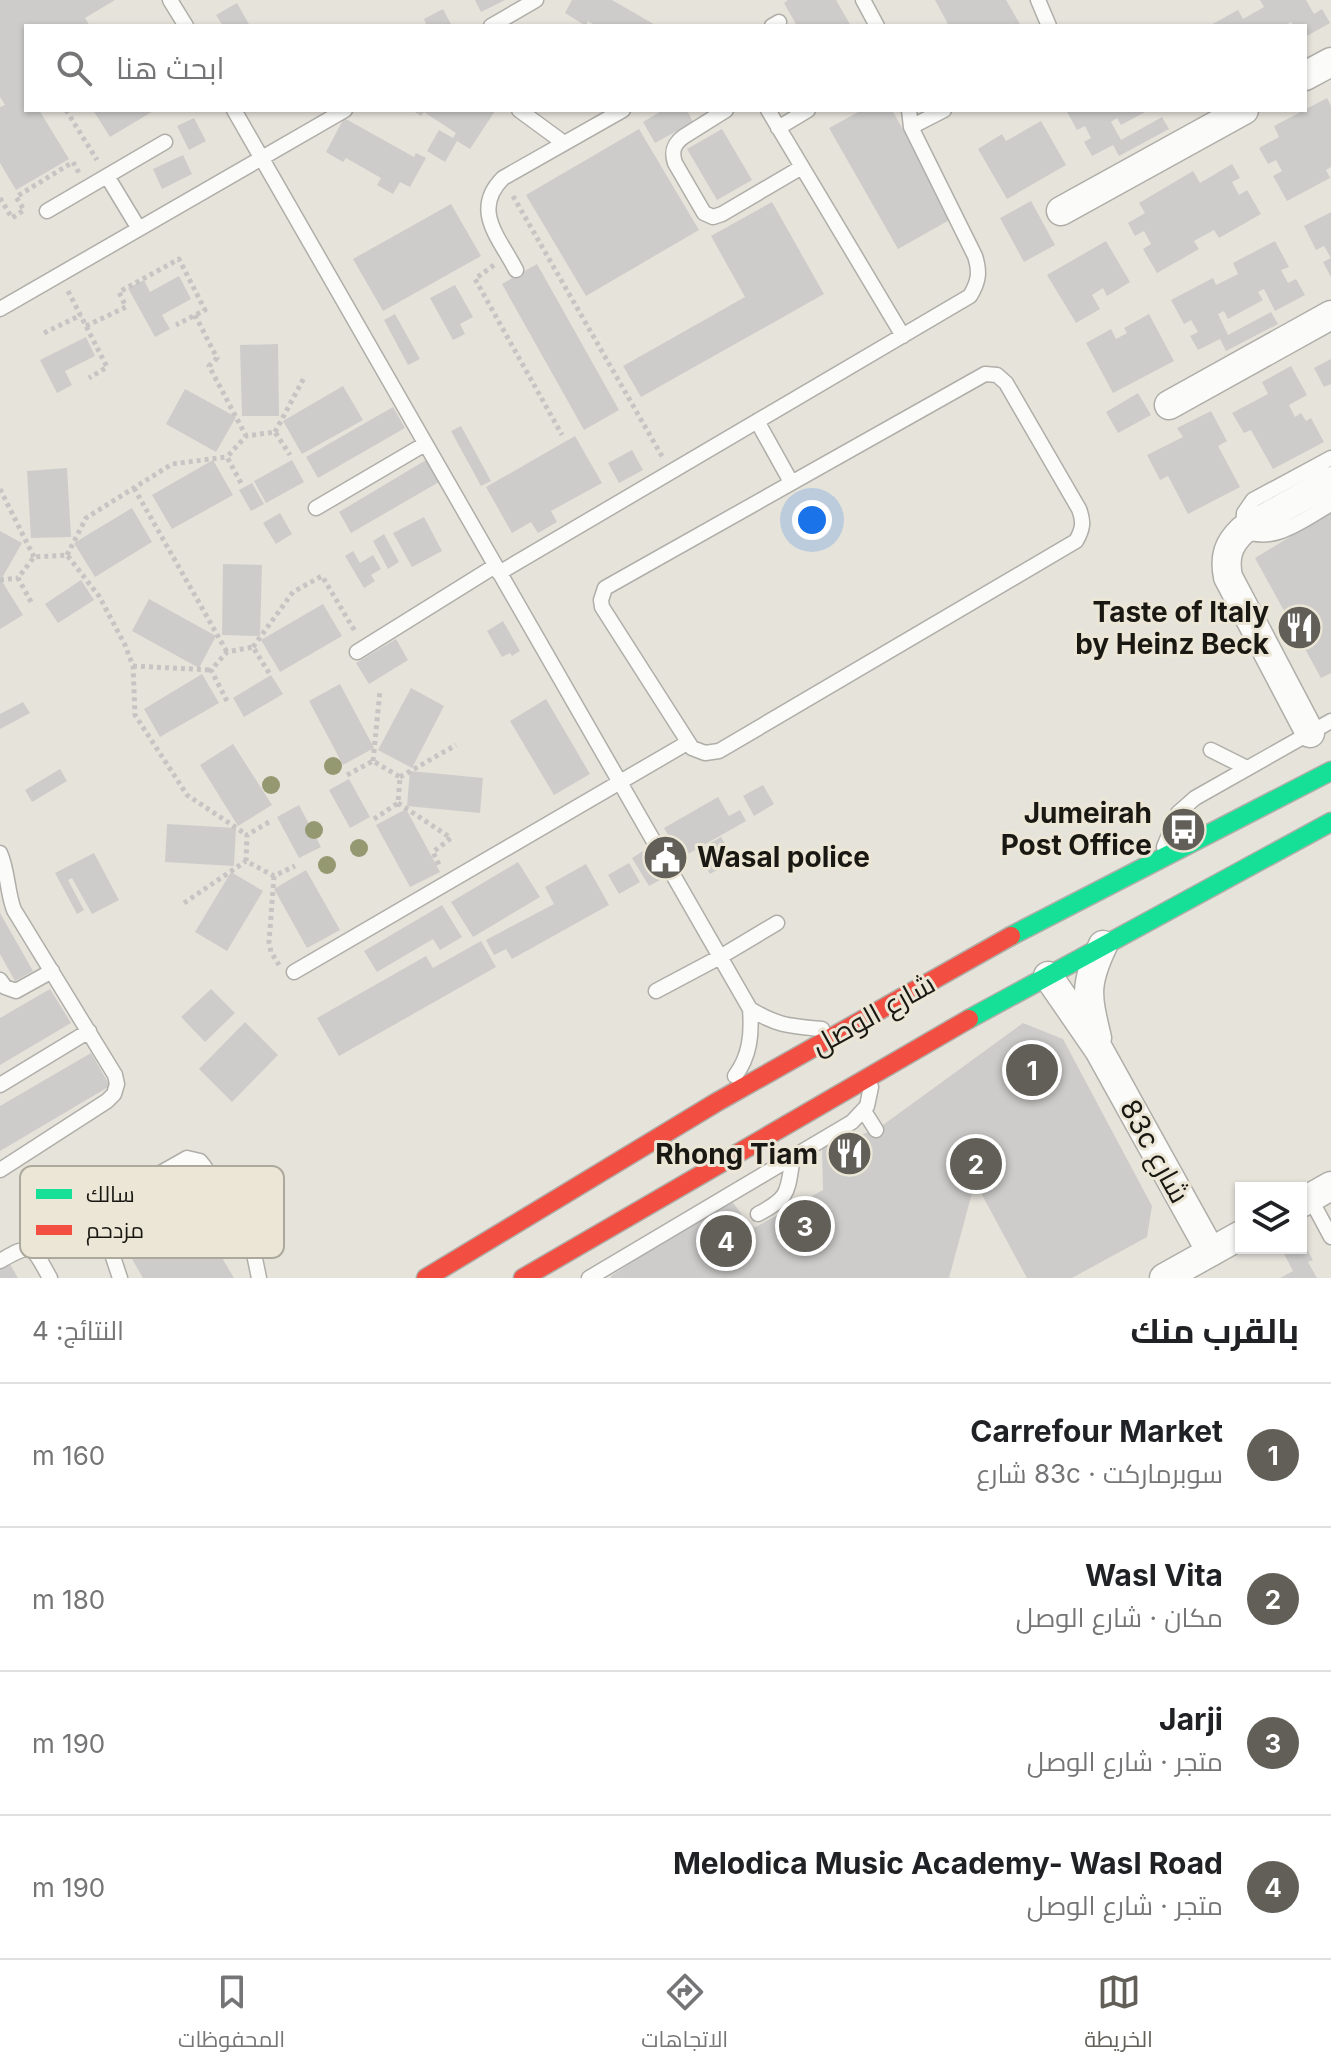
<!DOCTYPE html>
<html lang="ar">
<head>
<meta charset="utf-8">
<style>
  body { margin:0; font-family:Inter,Cairo,sans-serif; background:#f6f6f6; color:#202124; direction:rtl }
  .controls { position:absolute; right:24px; bottom:24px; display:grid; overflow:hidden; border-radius:0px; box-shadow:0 2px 6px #0004 }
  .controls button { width:72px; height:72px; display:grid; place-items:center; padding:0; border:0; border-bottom:2px solid #e0e0e0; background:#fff; color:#202124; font:40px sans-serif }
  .you { position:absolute; left:812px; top:520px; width:28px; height:28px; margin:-20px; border:6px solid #fff; border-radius:50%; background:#1a73e8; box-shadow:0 0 0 12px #1a73e833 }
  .badge { display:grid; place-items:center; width:52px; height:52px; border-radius:50%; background:#615f58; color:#fff; font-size:26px; font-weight:700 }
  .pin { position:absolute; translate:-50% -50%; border:4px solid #fff; box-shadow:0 2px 8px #0006 }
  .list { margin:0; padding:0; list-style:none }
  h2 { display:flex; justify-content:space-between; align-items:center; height:104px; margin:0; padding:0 32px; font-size:34px }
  h2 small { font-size:26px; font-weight:400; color:#757577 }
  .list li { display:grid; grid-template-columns:52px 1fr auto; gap:24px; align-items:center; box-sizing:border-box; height:144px; padding:0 32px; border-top:2px solid #e0e0e0 }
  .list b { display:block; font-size:30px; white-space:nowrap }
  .list p { margin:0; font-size:26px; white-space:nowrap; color:#757577 }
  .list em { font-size:26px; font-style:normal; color:#757577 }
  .icon { flex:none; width:44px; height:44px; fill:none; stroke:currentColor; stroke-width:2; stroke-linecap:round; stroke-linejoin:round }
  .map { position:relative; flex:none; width:1331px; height:1278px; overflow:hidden; direction:ltr }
  .search { position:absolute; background:#fff; box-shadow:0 2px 6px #0004; left:24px; right:24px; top:24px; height:88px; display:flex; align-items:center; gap:20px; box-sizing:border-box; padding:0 28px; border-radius:0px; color:#757577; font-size:30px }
  .sheet { height:680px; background:#fff }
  nav { display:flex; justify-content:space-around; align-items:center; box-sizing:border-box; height:112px; border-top:2px solid #e0e0e0; background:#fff; font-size:22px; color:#757577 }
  nav a { display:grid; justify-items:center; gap:4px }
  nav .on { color:#615f58 }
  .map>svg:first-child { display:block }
</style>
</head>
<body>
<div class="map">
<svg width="1331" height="1278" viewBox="0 0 1331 1278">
  <rect width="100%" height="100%" fill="#e6e3db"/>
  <!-- building -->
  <path fill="#cdccca" d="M0 0H115L85 18 90 26H26V110H39L69 159 16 190 0 163V107L5 105 0 97Z
    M475 0H505L481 12Z
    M572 0H612L657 26H596L588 21 586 26 565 13Z
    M788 0H836L851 26H797L784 3Z
    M935 0H1006L1021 26H949Z
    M1260 0H1306L1314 14 1322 9 1330 23 1305 37V26H1294L1291 22 1284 26H1209L1238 10 1243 19 1264 7Z
    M237 3 250 26H223L216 15Z
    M443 9 452 26H427L424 19Z
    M1327 98 1331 106V167L1326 170 1330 178 1287 201 1273 176 1282 171 1276 160 1268 164 1259 148 1279 137 1274 126Z
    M93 110H155L110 137Z
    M412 110H492L495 111 470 149 457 141 445 162 427 151 439 130 453 138 456 133 424 112 421 116Z
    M663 110H687L693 122 655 143 643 122Z
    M862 110H892L953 218 898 249 829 128Z
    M1066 110H1149L1121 125 1117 118 1111 122 1121 140 1162 117 1169 129 1119 156 1113 145 1092 156 1084 142 1091 138 1085 126 1077 130Z
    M194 118 206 141 189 150 177 126Z
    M344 118 414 157 416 153 426 158 410 187 400 182 393 194 377 185 381 178 346 158 343 162 326 152Z
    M1041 121 1066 165 1007 199 978 149 1002 134 1006 141Z
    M639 129 699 230 586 296 526 195Z
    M722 129 752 180 717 200 687 149Z
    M183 155 192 174 162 189 153 169Z
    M1232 164 1240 178 1232 182 1239 195 1247 190 1261 214 1219 238 1214 230 1194 241 1199 249 1157 273 1143 249 1151 244 1144 231 1135 236 1128 223 1145 213 1139 203 1193 171 1200 183Z
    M1031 201 1055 245 1024 262 1000 218Z
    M772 202 824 294 641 397 623 366 745 297 711 236Z
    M451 204 481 256 383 311 353 259Z
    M1331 212V277L1323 262 1331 258 1324 246 1316 250 1304 226Z
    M1106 241 1130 282 1107 296 1103 288 1092 295 1100 309 1076 323 1047 275Z
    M1275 241 1289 267 1281 270 1288 283 1296 279 1305 295 1275 311 1264 289 1258 292 1263 300 1228 319 1224 311 1218 314 1228 335 1271 312 1278 324 1226 351 1220 339 1198 350 1190 336 1198 332 1191 320 1184 324 1171 300 1213 278 1216 285 1238 274 1233 263Z
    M537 264 619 410 584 430 502 284Z
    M179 276 191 299 162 315 170 329 155 337 128 288 144 280 150 292Z
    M455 285 473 317 460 324 465 334 453 340 430 298Z
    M395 314 420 359 408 365 384 320Z
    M1149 314 1174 361 1113 393 1086 343 1111 329 1116 339 1127 333 1124 328Z
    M86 337 95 356 65 371 72 385 57 393 40 360Z
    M278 344 279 416H242L240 345Z
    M1331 359V384L1324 387 1314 368Z
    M1291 366 1307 395 1289 405 1295 417 1301 413 1306 421 1311 418 1324 442 1273 469 1251 430 1244 433 1232 413 1268 394 1262 382Z
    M343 386 363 420 302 454 283 421Z
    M185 389 236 417 216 452 166 424Z
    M1138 393 1151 415 1118 433 1106 412Z
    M393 407 405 428 318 478 306 457Z
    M1211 411 1227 441 1218 446 1240 487 1188 514 1168 476 1160 480 1147 455 1183 437 1177 428Z
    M461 426 491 481 481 486 451 431Z
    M575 436 602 483 551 511 557 522 538 533 531 522 512 533 486 487Z
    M632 450 643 470 619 483 608 463Z
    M213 460 233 495 172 529 152 495Z
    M292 460 304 482 266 503 254 481Z
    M426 460 439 482 351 533 339 512Z
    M67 468 71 537 31 538 27 471Z
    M252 483 264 504 251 511 239 490Z
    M132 508 152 542 95 577 74 543Z
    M1331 512V673L1321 678 1255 558Z
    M280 513 292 534 276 544 263 523Z
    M424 517 442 551 412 567 393 533Z
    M0 531 22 543 2 578 0 577Z
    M384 534 399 562 388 569 373 541Z
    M353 551 360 563 373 555 381 569 371 575 375 581 364 588 345 556Z
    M223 564 262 565 260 636 222 635Z
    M0 578 23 615 0 629Z
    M81 580 94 600 58 623 45 604Z
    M149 599 216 636 199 668 132 631Z
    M323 604 342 636 280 672 261 640Z
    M503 621 520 651 512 656 510 653 502 657 487 631Z
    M396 639 408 660 369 684 356 663Z
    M202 674 219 703 160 737 144 709Z
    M271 675 283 694 244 717 233 698Z
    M340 684 374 748 343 765 309 701Z
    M411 688 444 706 412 768 378 750Z
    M546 699 590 774 554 795 510 721Z
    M23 702 30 713 0 729V714Z
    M233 744 272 805 238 826 200 765Z
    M60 769 67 781 32 802 25 790Z
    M410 771 483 778 480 813 407 806Z
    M349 779 370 817 350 828 329 790Z
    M763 785 774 804 754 816 743 796Z
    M718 797 729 816 740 810 746 821 681 858 664 828Z
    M299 805 321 847 299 858 277 817Z
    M406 809 440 872 410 887 376 825Z
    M167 824 236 828 234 866 165 862Z
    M721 837 734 860 710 874 697 851Z
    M651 846 660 861 651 866 660 880 649 886 632 858Z
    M94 853 119 900 92 914 72 878 68 880 84 910 77 914 55 873Z
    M518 862 540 897 473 937 451 902Z
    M629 863 640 882 619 894 608 875Z
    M586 864 609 905 512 959 506 949 494 955 486 940 554 904 545 887Z
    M306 870 340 930 307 948 274 889Z
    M231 872 263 891 227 951 195 932Z
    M442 905 462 937 440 950 433 939 377 972 364 951Z
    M0 913 33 971 15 981 0 954Z
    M481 941 496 967 339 1056 317 1018 426 956 433 968Z
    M50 989 71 1023 0 1065V1018Z
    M211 989 235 1013 205 1042 181 1017Z
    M245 1022 278 1055 232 1102 199 1069Z
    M1023 1023 1063 1039 1152 1206 1147 1237 1072 1278H1027L975 1182 949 1278H611V1276L729 1197 752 1229 823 1190 822 1146 876 1130Z
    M91 1053 110 1086 0 1151V1106Z
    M195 1212 234 1278H143L117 1233 145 1217 155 1235Z
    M1301 1239 1313 1260 1308 1262 1317 1278H1280L1293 1271 1282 1250 1286 1248H1301Z
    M7 1259 18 1278H0V1263Z"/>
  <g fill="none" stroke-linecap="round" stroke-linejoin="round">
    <defs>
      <path id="lane" d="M170 0 186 26
        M863 0 877 26
        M1038 0 1049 26
        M491 26 536 0
        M772 26 779 22
        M234 110 750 1009C752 1034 750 1056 735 1076
        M519 110 564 143
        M726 110 683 137C674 144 671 151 675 163L704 213 713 217 722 214 802 167
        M768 110 903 336
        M911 127 944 110
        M778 128 808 110
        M107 176 139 229
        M47 211 165 142
        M516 270C499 237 471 210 503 178L623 110
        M0 309 345 110
        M985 374 997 375 1006 383 1079 509C1084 522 1083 529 1076 541L719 751 705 753 692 748 602 607 601 600 605 588Z
        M757 421 791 482
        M1331 458 1253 500 1244 513 1243 530C1274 545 1304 519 1331 504
        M316 508 425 444
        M499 573 970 296C979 281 980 272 975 256L911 127 909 110
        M357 652 495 566
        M1211 750 1247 768
        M1164 847 1178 813 1195 798 1331 721
        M0 853C8 871 7 892 14 910L115 1075 117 1084 114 1094 107 1101 0 1170
        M294 972 687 743
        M0 980 5 987 16 991 52 971
        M656 991 720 957 777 923
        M750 1009C778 1026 790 1026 822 1029
        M0 1085 89 1031
        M864 1111 876 1130
        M1310 1198 1331 1237
        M758 1214C791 1197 787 1191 793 1157
        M0 1261C34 1241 32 1246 50 1278
        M120 1278 110 1248 106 1222 109 1207 120 1196 187 1158 200 1161 204 1166 254 1254 259 1278
        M589 1278 852 1122 867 1106 871 1087"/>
      <path id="street" d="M1305 76 1331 62
        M1061 211 1244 110
        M1169 405 1331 315
        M1310 733 1228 577C1224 557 1228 544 1243 530L1331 481
        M1048 976 1099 1050 1211 1252
        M1097 1038C1087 996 1084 985 1103 945
        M1301 1203 1331 1186
        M1164 1278 1241 1235"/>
      <path id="fast" d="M1011 936 1331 771
        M969 1019 1331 822"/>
      <path id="jam" d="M426 1278 717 1102 1011 936
        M523 1278 969 1019"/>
    </defs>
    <!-- lane casing -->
    <use href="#lane" stroke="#b0aea8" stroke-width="17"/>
    <!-- street casing -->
    <use href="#street" stroke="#b0aea8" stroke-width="31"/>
    <!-- fast casing -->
    <use href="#fast" stroke="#b0aea8" stroke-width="21"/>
    <!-- jam casing -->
    <use href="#jam" stroke="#b0aea8" stroke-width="21"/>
    <!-- path -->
    <path stroke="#c6c5c3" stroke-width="5" stroke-dasharray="4 4" stroke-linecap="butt" d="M66 110 97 160
      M513 196 663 458
      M0 198 12 218 24 210 16 197 73 162 79 173
      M494 265 475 279 562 435
      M68 291 107 367 89 378
      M195 315 217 358 209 366 246 436
      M86 326 126 307 119 292 179 259 205 310 176 325
      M44 333 81 315
      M275 432 305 376
      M241 483 227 457 246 436 275 432 290 455
      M134 488 227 652
      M0 489 34 557
      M67 555 86 518 172 464 227 457
      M0 580 18 578
      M31 602 18 578 34 557 67 555 99 596 125 645 133 666 135 715 187 795 247 835
      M253 647 293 592 322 576 356 633
      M133 666 211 670
      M227 701 211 670 227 652 253 647 269 673
      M373 761 380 691
      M347 775 373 761 400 777 398 803 374 819
      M400 777 456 745
      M398 803 451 838 433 852 440 867
      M269 822 247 835 246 861 274 876 295 866
      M274 876 269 942 271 952 279 965
      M184 903 246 861"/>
    <!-- lane -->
    <use href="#lane" stroke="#fbfbfa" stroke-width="14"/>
    <!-- street -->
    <use href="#street" stroke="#fbfbfa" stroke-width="28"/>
    <!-- fast -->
    <use href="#fast" stroke="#16e098" stroke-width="18"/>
    <!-- jam -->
    <use href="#jam" stroke="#f24e42" stroke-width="18"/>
  </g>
  <!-- trees -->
  <g fill="#949971">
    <circle cx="333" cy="766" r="9"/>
    <circle cx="271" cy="785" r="9"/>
    <circle cx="314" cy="830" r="9"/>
    <circle cx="359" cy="848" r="9"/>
    <circle cx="327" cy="865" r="9"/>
  </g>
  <!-- icons -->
  <defs>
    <symbol id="restaurant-disc" viewBox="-11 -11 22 22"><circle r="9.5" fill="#615f58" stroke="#ebe6d6"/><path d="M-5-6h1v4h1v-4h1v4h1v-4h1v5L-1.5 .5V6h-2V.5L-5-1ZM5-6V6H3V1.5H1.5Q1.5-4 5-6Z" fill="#fff"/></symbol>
    <symbol id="bus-disc" viewBox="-11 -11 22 22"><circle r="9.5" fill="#615f58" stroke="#ebe6d6"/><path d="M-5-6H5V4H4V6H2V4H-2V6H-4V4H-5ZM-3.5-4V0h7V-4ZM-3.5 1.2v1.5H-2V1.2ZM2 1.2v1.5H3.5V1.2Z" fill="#fff"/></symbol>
    <symbol id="civic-disc" viewBox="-11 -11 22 22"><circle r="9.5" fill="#615f58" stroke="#ebe6d6"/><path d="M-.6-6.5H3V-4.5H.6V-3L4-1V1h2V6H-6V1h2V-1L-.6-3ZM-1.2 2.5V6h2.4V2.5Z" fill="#fff"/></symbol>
  </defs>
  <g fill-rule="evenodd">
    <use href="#restaurant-disc" x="1274" y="602" width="51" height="51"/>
    <use href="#bus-disc" x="1158" y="804" width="51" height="51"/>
    <use href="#civic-disc" x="640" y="832" width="51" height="51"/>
    <use href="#restaurant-disc" x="824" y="1128" width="51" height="51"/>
  </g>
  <g text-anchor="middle" stroke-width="6" stroke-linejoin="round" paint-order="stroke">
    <!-- poi labels -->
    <g font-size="28" font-weight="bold" fill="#191812" stroke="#ebe6d6" text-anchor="end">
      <text x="1269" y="622">Taste of Italy<tspan x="1269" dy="32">by Heinz Beck</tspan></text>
      <text x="1152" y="823">Jumeirah<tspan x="1152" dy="32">Post Office</tspan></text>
      <text x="697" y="867" text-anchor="start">Wasal police</text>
      <text x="818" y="1164">Rhong Tiam</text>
    </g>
    <!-- street labels -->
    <g font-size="28" fill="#191812" stroke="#ebe6d6">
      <text transform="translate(873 1014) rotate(-29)" y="10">شارع الوصل</text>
      <text transform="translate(1155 1151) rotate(61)" y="10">83c شارع</text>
    </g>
  </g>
  <!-- legend -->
  <rect x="20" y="1166" width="264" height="92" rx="12" fill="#ebe6d6" stroke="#aca89b" stroke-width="2"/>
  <rect x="36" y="1189" width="36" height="10" fill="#16e098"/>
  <rect x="36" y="1225" width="36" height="10" fill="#f24e42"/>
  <g font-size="22" fill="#191812">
    <text x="86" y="1202">سالك</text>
    <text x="86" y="1238">مزدحم</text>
  </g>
</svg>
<div class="controls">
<button><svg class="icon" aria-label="layers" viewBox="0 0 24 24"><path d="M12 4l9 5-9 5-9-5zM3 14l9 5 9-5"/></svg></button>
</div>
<div class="you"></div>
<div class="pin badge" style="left:1032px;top:1070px">1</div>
<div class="pin badge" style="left:976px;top:1164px">2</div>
<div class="pin badge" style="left:805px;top:1226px">3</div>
<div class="pin badge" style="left:726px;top:1241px">4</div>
<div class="search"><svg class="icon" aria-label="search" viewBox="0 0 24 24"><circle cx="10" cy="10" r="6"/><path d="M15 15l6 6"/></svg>ابحث هنا</div>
</div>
<section class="sheet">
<h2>بالقرب منك<small>النتائج: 4</small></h2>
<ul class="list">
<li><span class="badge">1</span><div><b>Carrefour Market</b><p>سوبرماركت · 83c شارع</p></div><em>160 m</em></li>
<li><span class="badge">2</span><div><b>Wasl Vita</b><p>مكان · شارع الوصل</p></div><em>180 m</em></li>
<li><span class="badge">3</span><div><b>Jarji</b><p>متجر · شارع الوصل</p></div><em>190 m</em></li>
<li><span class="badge">4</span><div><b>Melodica Music Academy- Wasl Road</b><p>متجر · شارع الوصل</p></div><em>190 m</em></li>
</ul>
</section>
<nav>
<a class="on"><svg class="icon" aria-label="map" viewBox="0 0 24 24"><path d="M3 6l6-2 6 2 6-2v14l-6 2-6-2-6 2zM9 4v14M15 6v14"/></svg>الخريطة</a>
<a><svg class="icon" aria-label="directions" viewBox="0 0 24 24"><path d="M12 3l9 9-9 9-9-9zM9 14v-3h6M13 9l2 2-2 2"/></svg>الاتجاهات</a>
<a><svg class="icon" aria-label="saved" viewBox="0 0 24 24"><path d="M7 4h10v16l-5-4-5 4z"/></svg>المحفوظات</a>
</nav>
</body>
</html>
